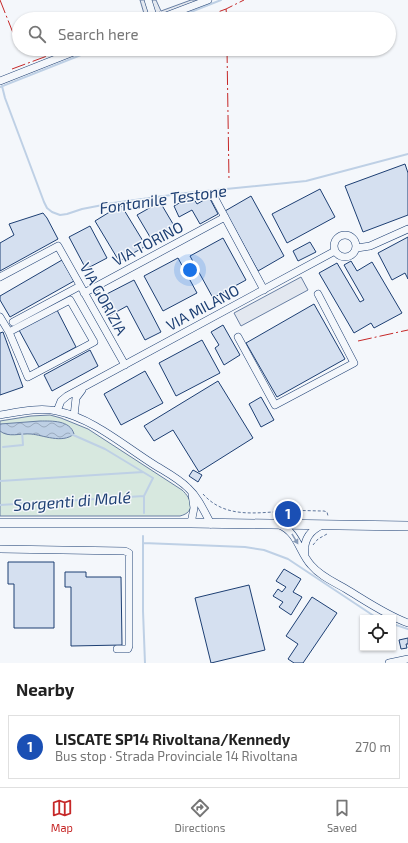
<!DOCTYPE html>
<html lang="en">
<head>
<meta charset="utf-8">
<style>
  body { margin:0; font-family:"Exo 2",sans-serif; background:#f6f6f6; color:#222 }
  .controls { position:absolute; right:12px; bottom:12px; display:grid; overflow:hidden; border-radius:0px; box-shadow:0 1px 3px #0004 }
  .controls button { width:36px; height:36px; display:grid; place-items:center; padding:0; border:0; border-bottom:1px solid #e0e0e0; background:#fff; color:#222; font:20px sans-serif }
  .you { position:absolute; left:190px; top:270px; width:14px; height:14px; margin:-10px; border:3px solid #fff; border-radius:50%; background:#1a73e8; box-shadow:0 0 0 6px #1a73e833 }
  .badge { display:grid; place-items:center; width:26px; height:26px; border-radius:50%; background:#c62828; color:#fff; font-size:13px; font-weight:700 }
  .pin { position:absolute; translate:-50% -50%; border:2px solid #fff; box-shadow:0 1px 4px #0006 }
  .list { margin:0; padding:0; list-style:none }
  h2 { display:flex; justify-content:space-between; align-items:center; height:52px; margin:0; padding:0 16px; font-size:17px }
  h2 small { font-size:13px; font-weight:400; color:#767676 }
  .list li { display:grid; grid-template-columns:26px 1fr auto; gap:12px; align-items:center; box-sizing:border-box; height:64px; margin:0 8px 8px; padding:0 8px; border:1px solid #e0e0e0; border-radius:0px }
  .list b { display:block; font-size:15px; white-space:nowrap }
  .list p { margin:0; font-size:13px; white-space:nowrap; color:#767676 }
  .list em { font-size:13px; font-style:normal; color:#767676 }
  .icon { flex:none; width:22px; height:22px; fill:none; stroke:currentColor; stroke-width:2; stroke-linecap:round; stroke-linejoin:round }
  .map { position:relative; flex:none; width:408px; height:663px; overflow:hidden }
  .search { position:absolute; background:#fff; box-shadow:0 1px 3px #0004; left:12px; right:12px; top:12px; height:44px; display:flex; align-items:center; gap:10px; box-sizing:border-box; padding:0 14px; border-radius:22px; color:#767676; font-size:15px }
  .sheet { height:124px; background:#fff }
  nav { display:flex; justify-content:space-around; align-items:center; box-sizing:border-box; height:56px; border-top:1px solid #e0e0e0; background:#fff; font-size:11px; color:#767676 }
  nav a { display:grid; justify-items:center; gap:2px }
  nav .on { color:#c62828 }
  .map>svg:first-child { display:block }
</style>
</head>
<body>
<div class="map">
<svg width="408" height="663" viewBox="0 0 408 663">
  <defs>
    <pattern id="water-waves" width="16" height="10" patternUnits="userSpaceOnUse"><rect width="16" height="10" fill="#bed0e5"/><path d="M0 5q4-4 8 0t8 0" fill="none" stroke="#9aaabe"/></pattern>
  </defs>
  <rect width="100%" height="100%" fill="#f4f7fb"/>
  <!-- grass -->
  <path fill="#d7e8df" stroke="#687fa3" d="M50 415 61 418 88 429 182 490C192 499 196 512 180 516H0V421L31 416Z"/>
  <!-- parking -->
  <path fill="#e3e8f0" stroke="#687fa3" d="M140 0H156L161 11 191 0H208L162 17 160 12 145 17Z
    M301 277 308 290 241 326 234 313Z"/>
  <!-- water -->
  <path fill="url(#water-waves)" stroke="#687fa3" d="M40 421C52 421 70 420 74 434 62 444 43 435 31 434 21 433 8 438 0 431V424Z"/>
  <g fill="none" stroke-linecap="round" stroke-linejoin="round">
    <!-- stream -->
    <path stroke="#bed0e5" stroke-width="2" d="M173 19 221 0
      M2 86 5 98 44 202 47 208 52 212 60 215 67 214 82 209 113 203 186 193 306 181 408 154
      M0 87 96 49
      M71 434 105 449 153 478 144 496V513
      M3 447 23 445 22 431
      M0 481 143 472
      M0 505 144 496
      M143 536V611L145 663
      M143 543 245 547 264 550 288 559 377 618
      M393 624 408 629"/>
  </g>
  <!-- building -->
  <path fill="#d5e0f0" stroke="#1d3f73" d="M405 164 408 173V215L363 232 345 186Z
    M320 189 335 217 287 243 272 214Z
    M192 196 197 204 209 197 218 214 200 224 192 210 179 217 174 206Z
    M251 196 284 256 258 271 225 211Z
    M160 202 176 229 153 242 137 215Z
    M121 205 146 246 119 261 95 221Z
    M43 213 47 218 58 239 0 271V243L14 235 9 224Z
    M90 226 107 258 86 269 69 237Z
    M408 237V279L405 273 392 280 378 253Z
    M223 238 246 280 213 298 190 256Z
    M310 242 316 252 298 261 293 251Z
    M178 258 197 293 163 311 144 276Z
    M62 260 74 281 10 317 0 300V296Z
    M351 261 357 271 372 262 402 313 374 328 371 323 354 333 319 273 337 263 360 302 364 300 344 265Z
    M134 280 161 332 145 340 127 306 109 316 99 298Z
    M314 304 345 359 277 397 246 343Z
    M57 310 76 347 39 367 19 330Z
    M223 325 240 355 224 365 215 348 219 345 211 332Z
    M3 332 23 387 0 395V333Z
    M202 340 220 373 176 396 159 363Z
    M90 350 98 366 52 391 44 375Z
    M145 371 163 403 121 425 104 394Z
    M218 381 253 438 199 472 173 430 154 441 144 426Z
    M261 397 274 420 261 427 249 404Z
    M193 470 202 475 198 482 189 476Z
    M8 562H54V628H14V584H8Z
    M284 569 301 579 293 592 302 597 291 615 279 607 283 602 273 596 278 589 282 592 286 587 276 581Z
    M65 572H86V577H121L122 645 71 646V587H65Z
    M249 585 265 650 211 663 195 598Z
    M312 597 337 613 303 663H294L288 659 298 644 286 636Z
    M408 638V644H406L407 648 401 649 399 640Z"/>
  <g fill="none" stroke-linecap="round" stroke-linejoin="round">
    <defs>
      <path id="minor" d="M148 0 154 19
        M158 19 208 0
        M0 81 81 49
        M213 195 264 290
        M334 246a11 11 0 1 1 22 0a11 11 0 1 1-22 0Z
        M357 248 370 246 408 229
        M0 277 58 246 125 365
        M84 293 225 217
        M0 317 9 332 28 377 94 342 70 300 9 332
        M13 322 80 286
        M238 337 275 405 354 363 318 294
        M57 411 61 401 67 396 335 251
        M0 415C18 412 39 407 57 411 92 418 123 445 153 464 164 471 178 478 188 488 198 497 204 511 211 524
        M74 416 76 398 82 390
        M191 523 194 508 192 494
        M280 525C298 533 299 552 311 565 320 576 334 582 346 589 366 601 386 615 408 623
        M0 549 125 551 129 553V646L128 649H117
        M305 555C303 541 309 531 322 525
        M389 663 408 659"/>
      <path id="major" d="M0 523H191L408 526"/>
    </defs>
    <!-- minor casing -->
    <use href="#minor" stroke="#1d3f73" stroke-width="8"/>
    <!-- major casing -->
    <use href="#major" stroke="#1d3f73" stroke-width="10"/>
    <!-- path -->
    <path stroke="#5e769c" stroke-width="1" stroke-dasharray="3 2" stroke-linecap="butt" d="M203 494C226 520 259 512 290 511 301 510 313 511 324 511L327 512 328 516
      M313 545 318 539 327 534"/>
    <!-- minor -->
    <use href="#minor" stroke="#f4f7fb" stroke-width="7"/>
    <!-- major -->
    <use href="#major" stroke="#f4f7fb" stroke-width="9"/>
    <!-- power -->
    <path stroke="#c62828" stroke-width="1" stroke-dasharray="14 3 2 3" stroke-linecap="butt" d="M0 0 19 48
      M226 9 227 19
      M199 19 226 9 244 0
      M227 49 229 181
      M12 69 66 49
      M358 341 408 330"/>
  </g>
  <!-- one-way arrows -->
  <defs><path id="oneway-solid" d="M-6-.8H1V-3.2L6.5 0L1 3.2V.8H-6Z"/></defs>
  <use fill="#889bb7" href="#oneway-solid" transform="translate(295 539) rotate(59)"/>
  <g text-anchor="middle" stroke-width="3" stroke-linejoin="round" paint-order="stroke">
    <!-- street labels -->
    <g font-size="15" fill="#1d3f73" stroke="#f4f7fb">
      <text transform="translate(148 244) rotate(-28)" y="5">VIA TORINO</text>
      <text transform="translate(103 299) rotate(61)" y="5">VIA GORIZIA</text>
      <text transform="translate(203 308) rotate(-28)" y="5">VIA MILANO</text>
    </g>
    <!-- water labels -->
    <g font-size="16" font-style="italic" fill="#1d3f73" stroke="#f4f7fb">
      <text transform="translate(163 199) rotate(-8)" y="6">Fontanile Testone</text>
      <text transform="translate(72 501) rotate(-4)" y="6">Sorgenti di Malé</text>
    </g>
  </g>
</svg>
<div class="controls">
<button><svg class="icon" aria-label="locate" viewBox="0 0 24 24"><circle cx="12" cy="12" r="6"/><path d="M12 2v4M12 18v4M2 12h4M18 12h4"/></svg></button>
</div>
<div class="you"></div>
<div class="pin badge" style="left:288px;top:514px;background:#1a4fb4">1</div>
<div class="search"><svg class="icon" aria-label="search" viewBox="0 0 24 24"><circle cx="10" cy="10" r="6"/><path d="M15 15l6 6"/></svg>Search here</div>
</div>
<section class="sheet">
<h2>Nearby<small></small></h2>
<ul class="list">
<li><span class="badge" style="background:#1a4fb4">1</span><div><b>LISCATE SP14 Rivoltana/Kennedy</b><p>Bus stop · Strada Provinciale 14 Rivoltana</p></div><em>270 m</em></li>
</ul>
</section>
<nav>
<a class="on"><svg class="icon" aria-label="map" viewBox="0 0 24 24"><path d="M3 6l6-2 6 2 6-2v14l-6 2-6-2-6 2zM9 4v14M15 6v14"/></svg>Map</a>
<a><svg class="icon" aria-label="directions" viewBox="0 0 24 24"><path d="M12 3l9 9-9 9-9-9zM9 14v-3h6M13 9l2 2-2 2"/></svg>Directions</a>
<a><svg class="icon" aria-label="saved" viewBox="0 0 24 24"><path d="M7 4h10v16l-5-4-5 4z"/></svg>Saved</a>
</nav>
</body>
</html>
